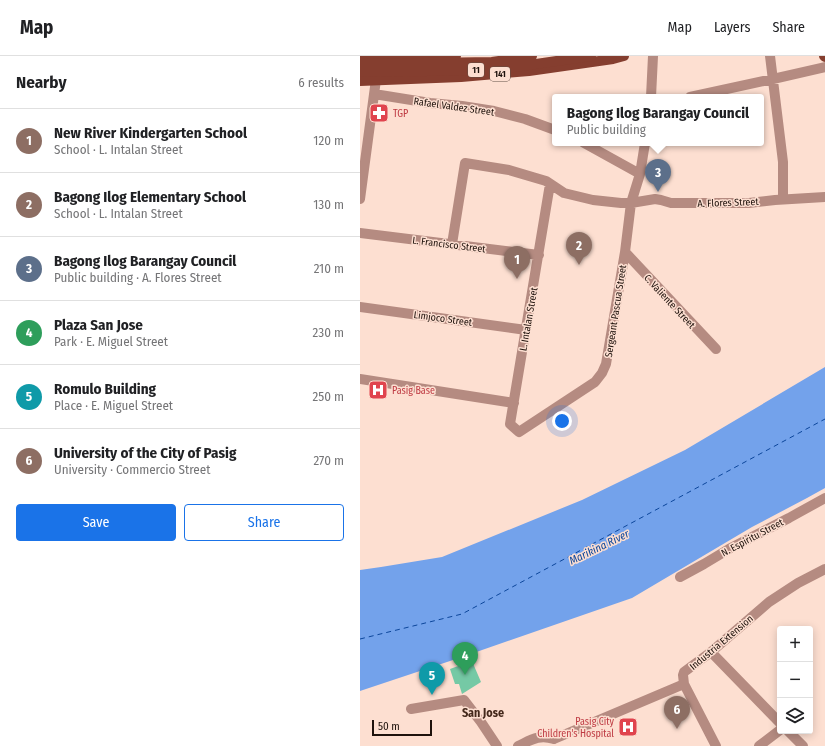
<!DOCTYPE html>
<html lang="en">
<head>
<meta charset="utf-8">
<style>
  body { margin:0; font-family:"Fira Sans Condensed",sans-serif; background:#f2f2f2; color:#202124 }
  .controls { position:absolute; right:12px; bottom:12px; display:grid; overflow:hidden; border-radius:4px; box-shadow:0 2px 10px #0003 }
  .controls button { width:36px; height:36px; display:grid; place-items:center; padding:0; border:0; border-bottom:1px solid #e0e0e0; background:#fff; color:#202124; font:20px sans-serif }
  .scale { position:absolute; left:12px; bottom:10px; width:60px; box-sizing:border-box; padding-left:4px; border:2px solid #1e120c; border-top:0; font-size:11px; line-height:14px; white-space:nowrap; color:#1e120c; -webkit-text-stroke:3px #fddfd1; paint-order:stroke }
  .you { position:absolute; left:202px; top:365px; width:14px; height:14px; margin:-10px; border:3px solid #fff; border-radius:50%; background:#1a73e8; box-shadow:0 0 0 6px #1a73e833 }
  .badge { display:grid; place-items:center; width:26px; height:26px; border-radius:50%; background:#1a73e8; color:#fff; font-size:13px; font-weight:700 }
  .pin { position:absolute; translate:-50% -33px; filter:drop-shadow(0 1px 2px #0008) }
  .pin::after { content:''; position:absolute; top:21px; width:14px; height:12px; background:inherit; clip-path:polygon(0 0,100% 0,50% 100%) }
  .popup { position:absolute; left:192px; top:38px; width:212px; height:52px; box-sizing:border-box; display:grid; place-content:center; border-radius:4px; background:#fff; filter:drop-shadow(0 1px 3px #0005); font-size:13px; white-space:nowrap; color:#757577 }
  .popup b { font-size:15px; color:#202124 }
  .popup::after { content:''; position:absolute; left:50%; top:100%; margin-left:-8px; border:8px solid transparent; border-top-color:#fff }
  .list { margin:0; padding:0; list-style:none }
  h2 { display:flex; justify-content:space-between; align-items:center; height:52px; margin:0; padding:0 16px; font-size:17px }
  h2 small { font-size:13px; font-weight:400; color:#757577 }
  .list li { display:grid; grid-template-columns:26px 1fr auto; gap:12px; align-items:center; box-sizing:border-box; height:64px; padding:0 16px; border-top:1px solid #e0e0e0 }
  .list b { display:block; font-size:15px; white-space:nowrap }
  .list p { margin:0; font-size:13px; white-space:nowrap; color:#757577 }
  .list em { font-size:13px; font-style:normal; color:#757577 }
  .actions { display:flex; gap:8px; padding:12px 16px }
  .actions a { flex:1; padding:9px 0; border:1px solid #1a73e8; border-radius:4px; text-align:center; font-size:14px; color:#1a73e8 }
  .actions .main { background:#1a73e8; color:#fff }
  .icon { flex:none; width:22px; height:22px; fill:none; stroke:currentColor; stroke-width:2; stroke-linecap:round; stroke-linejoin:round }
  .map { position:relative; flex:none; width:465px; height:690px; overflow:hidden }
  header { display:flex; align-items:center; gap:24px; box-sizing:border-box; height:56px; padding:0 20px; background:#fff; border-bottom:1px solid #e0e0e0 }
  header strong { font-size:19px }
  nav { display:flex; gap:22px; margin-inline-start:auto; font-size:14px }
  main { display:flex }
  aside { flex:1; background:#fff }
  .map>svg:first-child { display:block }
</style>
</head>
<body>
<header>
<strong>Map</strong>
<nav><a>Map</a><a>Layers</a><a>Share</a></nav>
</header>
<main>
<aside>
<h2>Nearby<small>6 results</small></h2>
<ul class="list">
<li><span class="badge" style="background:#8d6e63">1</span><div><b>New River Kindergarten School</b><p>School · L. Intalan Street</p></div><em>120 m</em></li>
<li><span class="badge" style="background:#8d6e63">2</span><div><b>Bagong Ilog Elementary School</b><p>School · L. Intalan Street</p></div><em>130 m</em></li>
<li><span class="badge" style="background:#5c6f8a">3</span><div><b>Bagong Ilog Barangay Council</b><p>Public building · A. Flores Street</p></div><em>210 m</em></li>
<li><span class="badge" style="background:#2e9e5b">4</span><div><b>Plaza San Jose</b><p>Park · E. Miguel Street</p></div><em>230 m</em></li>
<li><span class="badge" style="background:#0f9aa8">5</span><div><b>Romulo Building</b><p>Place · E. Miguel Street</p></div><em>250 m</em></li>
<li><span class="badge" style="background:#8d6e63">6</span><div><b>University of the City of Pasig</b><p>University · Commercio Street</p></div><em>270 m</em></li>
</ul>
<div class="actions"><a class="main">Save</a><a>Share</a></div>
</aside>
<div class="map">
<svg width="465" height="690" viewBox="0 0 465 690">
  <rect width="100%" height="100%" fill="#fddfd1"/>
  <!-- green -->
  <path fill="#75c9a5" d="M112 605 121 626 102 638 99 628H95L90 613Z"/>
  <!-- water -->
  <path fill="#73a2eb" d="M465 311V432L447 442 392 471 272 542 102 601 0 635V514L21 511 82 501 222 444 325 394Z"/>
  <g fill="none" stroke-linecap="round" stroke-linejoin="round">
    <!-- ferry -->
    <path stroke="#0c469b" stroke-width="1" stroke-dasharray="5 4" stroke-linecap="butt" d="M0 583 102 558 465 363"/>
    <!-- minor -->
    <path stroke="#b58b81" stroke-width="10" d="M410 0 423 106V143
      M14 38 70 47 102 50 134 55 165 63 195 74
      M291 41 293 0
      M330 41 413 23 465 11
      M224 87 280 118
      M190 128 150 368 159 376 235 326 242 317 246 308 265 196 271 147 280 118 285 87
      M0 143 17 16
      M0 177 179 199
      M92 188 105 107 149 114 186 125 204 137 233 144 261 147H271L295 143 301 144 311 147H389L415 144 465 141
      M265 196 356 293
      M0 251 166 274
      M0 323 154 347
      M320 521 344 508 369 493 429 462 465 442
      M351 596 420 667
      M51 653 104 644 121 666 137 690
      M428 675 443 690
      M194 683 324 628
      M158 690C171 684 179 678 194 683
      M356 690 324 628 323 619 324 616 351 596 409 546 438 527 465 513
      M399 690 420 674"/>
    <!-- major -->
    <path stroke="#853e2f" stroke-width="10" d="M464 0 465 1
      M0 2 19 3 96 0
      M0 25 101 21 169 15 253 3 264 0"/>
    <!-- major-bridge -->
    <path stroke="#853e2f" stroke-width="10" d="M0 8 132 6 172 0
      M0 16 134 14 231 0"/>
  </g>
  <!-- icons -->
  <defs>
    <symbol id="pharmacy-square" viewBox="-11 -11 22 22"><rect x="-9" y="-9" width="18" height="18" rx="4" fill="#e0444e" stroke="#fddfd1"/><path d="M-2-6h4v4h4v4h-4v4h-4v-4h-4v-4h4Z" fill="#fff"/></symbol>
    <symbol id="hospital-square" viewBox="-11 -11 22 22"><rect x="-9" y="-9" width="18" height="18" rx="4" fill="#e0444e" stroke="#fddfd1"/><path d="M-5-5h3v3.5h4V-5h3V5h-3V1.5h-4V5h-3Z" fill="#fff"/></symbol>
  </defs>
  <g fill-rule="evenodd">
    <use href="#pharmacy-square" x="8" y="46" width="22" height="22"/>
    <use href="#hospital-square" x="7" y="323" width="22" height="22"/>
    <use href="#hospital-square" x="257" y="660" width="22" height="22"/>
  </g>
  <g text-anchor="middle" stroke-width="3" stroke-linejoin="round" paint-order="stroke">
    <!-- shield labels -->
    <g fill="#fddfd1" stroke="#615047" stroke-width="1">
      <rect x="108" y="7" width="16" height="14" rx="3"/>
      <rect x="130" y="11" width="20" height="14" rx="3"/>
    </g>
    <g font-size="9" font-weight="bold" fill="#1e120c">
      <text x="116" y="17">11</text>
      <text x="140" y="21">141</text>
    </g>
    <!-- street labels -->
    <g font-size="10" fill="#1e120c" stroke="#fddfd1">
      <text transform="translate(94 50) rotate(8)" y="4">Rafael Valdez Street</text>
      <text transform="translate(368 146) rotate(-2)" y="4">A. Flores Street</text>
      <text transform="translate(89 188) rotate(7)" y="4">L. Francisco Street</text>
      <text transform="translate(310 245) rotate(47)" y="4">C. Valiente Street</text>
      <text transform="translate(255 255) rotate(-81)" y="4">Sergeant Pascua Street</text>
      <text transform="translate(83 262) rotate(8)" y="4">Limjoco Street</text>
      <text transform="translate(168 263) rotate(-80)" y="4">L. Intalan Street</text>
      <text transform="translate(392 481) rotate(-28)" y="4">N. Espiritu Street</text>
      <text transform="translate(361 586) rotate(-40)" y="4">Industria Extension</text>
    </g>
    <!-- health labels -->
    <g font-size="10" fill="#be3a42" stroke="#fddfd1" text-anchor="start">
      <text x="33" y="61">TGP</text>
      <text x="32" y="338">Pasig Base</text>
      <text x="254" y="669" text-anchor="end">Pasig City<tspan x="254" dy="12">Children's Hospital</tspan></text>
    </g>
    <!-- water labels -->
    <g font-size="11" font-style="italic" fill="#0c469b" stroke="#fddfd1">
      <text transform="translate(239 491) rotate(-26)" y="4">Marikina River</text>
    </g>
    <!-- quarter labels -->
    <g font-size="12" font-weight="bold" fill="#45291c" stroke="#fddfd1">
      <text x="123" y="661">San Jose</text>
    </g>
  </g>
</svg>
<div class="controls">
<button>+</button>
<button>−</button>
<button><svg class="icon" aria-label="layers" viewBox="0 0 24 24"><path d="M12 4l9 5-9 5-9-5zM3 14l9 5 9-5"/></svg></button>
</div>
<div class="scale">50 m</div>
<div class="you"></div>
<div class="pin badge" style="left:157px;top:223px;background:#8d6e63">1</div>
<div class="pin badge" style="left:219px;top:209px;background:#8d6e63">2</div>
<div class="pin badge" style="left:298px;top:136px;background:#5c6f8a">3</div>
<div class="popup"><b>Bagong Ilog Barangay Council</b>Public building</div>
<div class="pin badge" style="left:105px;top:619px;background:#2e9e5b">4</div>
<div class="pin badge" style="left:72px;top:639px;background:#0f9aa8">5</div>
<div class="pin badge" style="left:317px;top:673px;background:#8d6e63">6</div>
</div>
</main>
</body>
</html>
